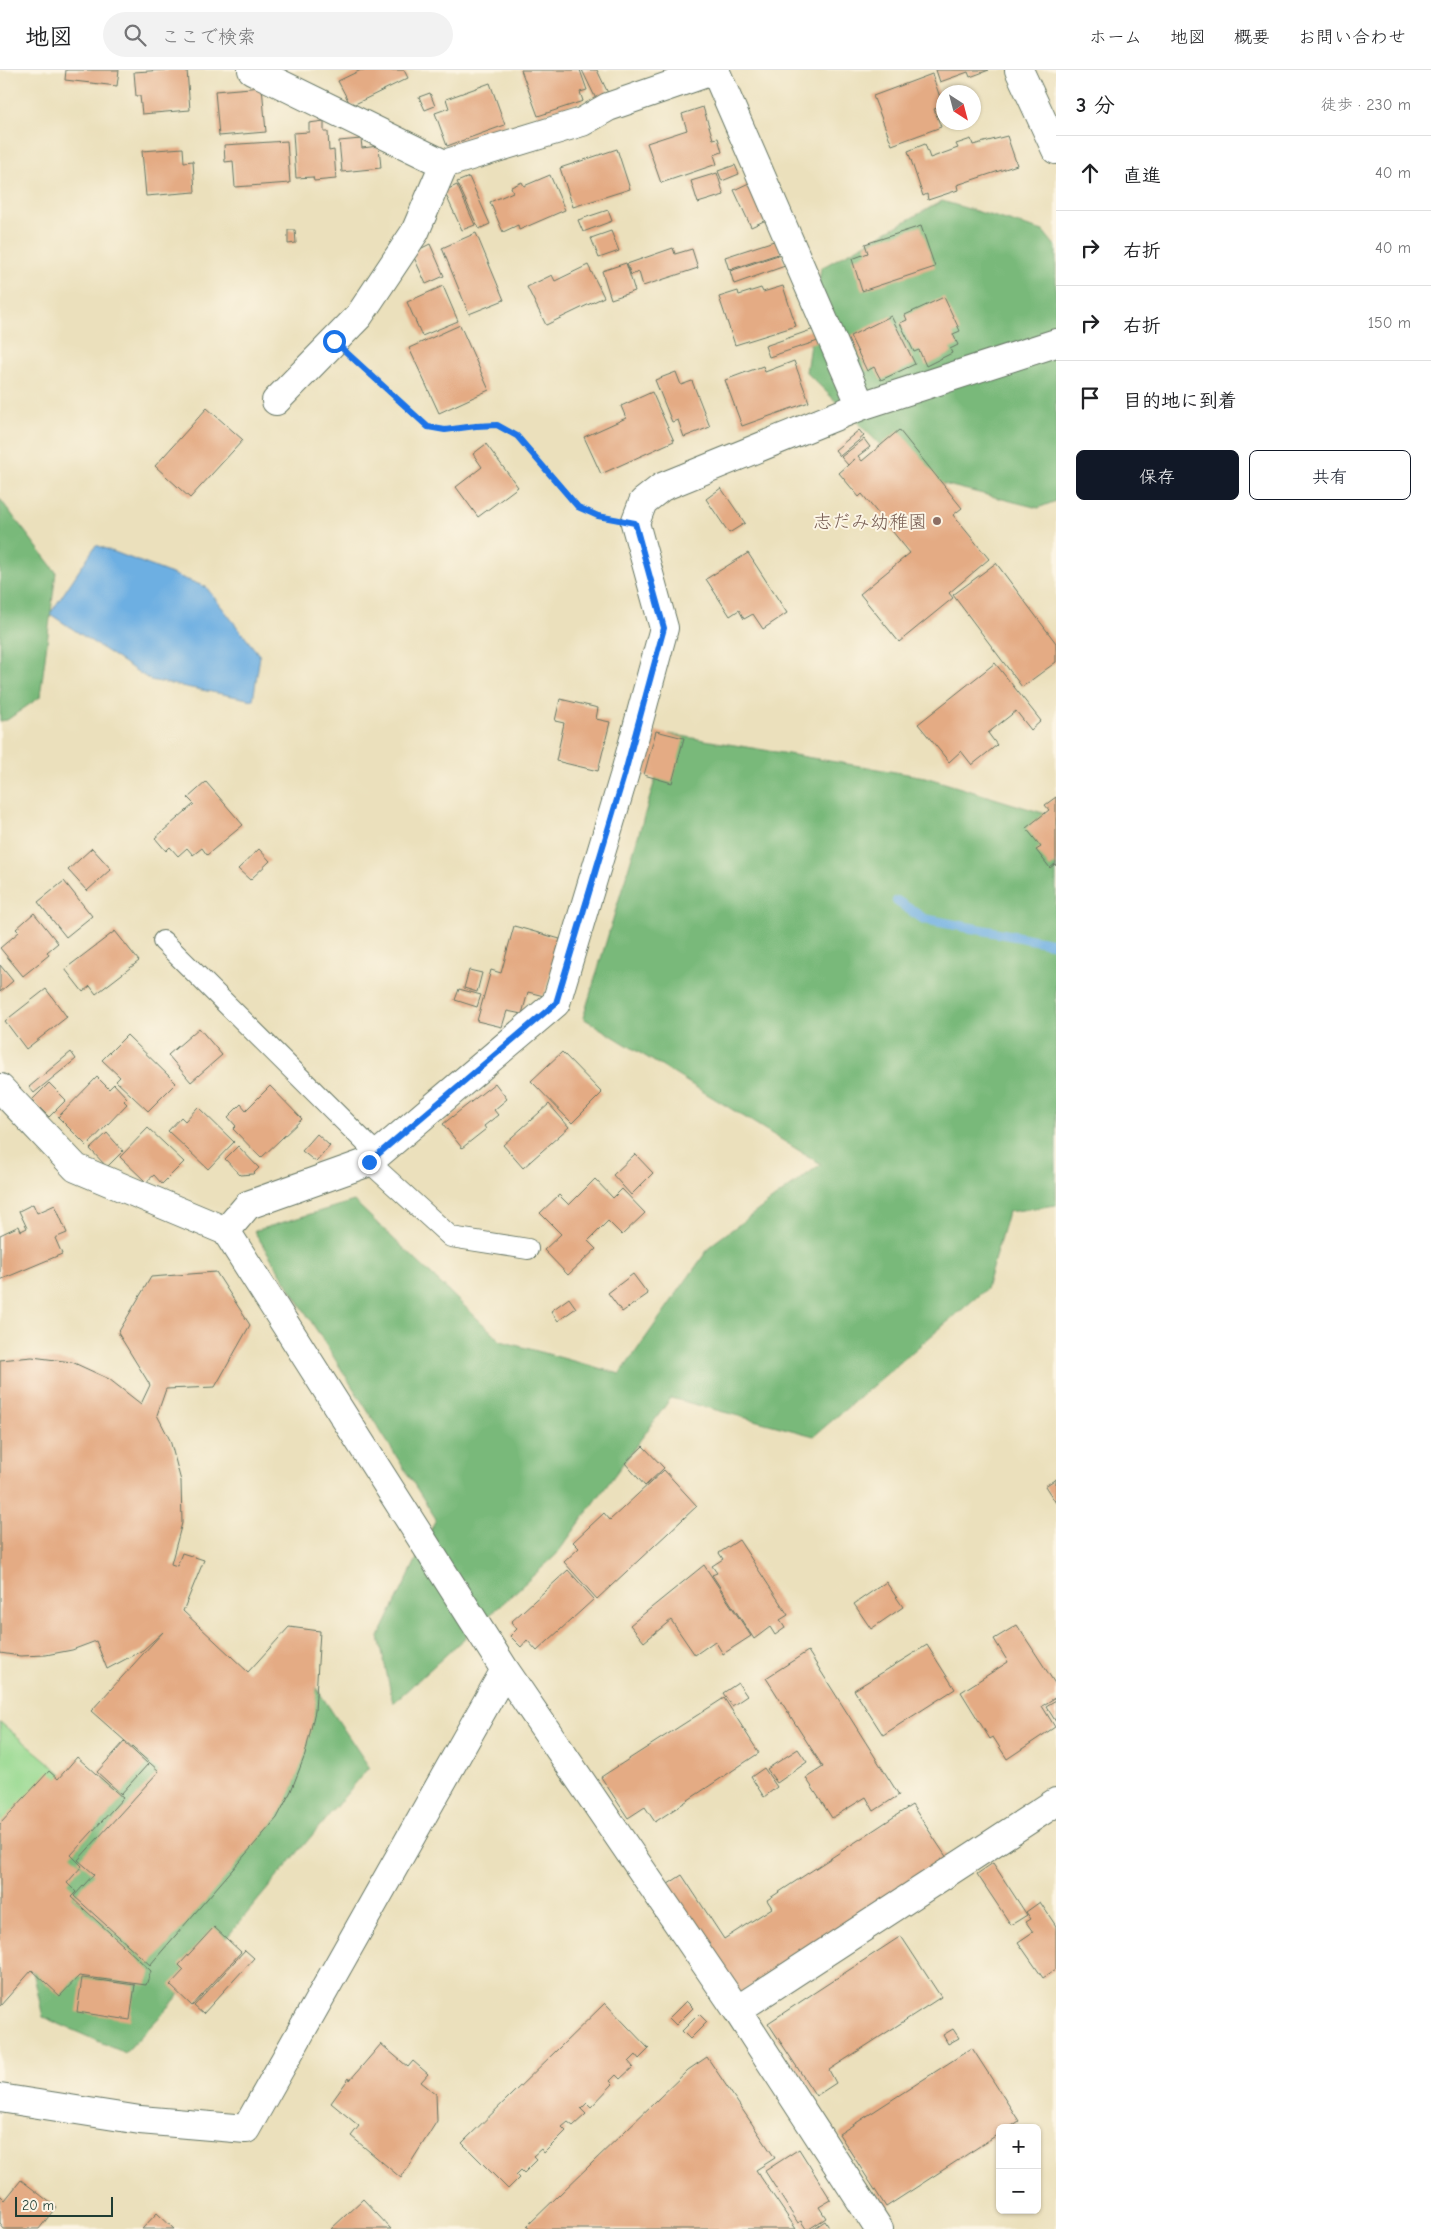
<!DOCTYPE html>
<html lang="ja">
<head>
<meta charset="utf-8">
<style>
  body { margin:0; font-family:"Comic Neue","Klee One",sans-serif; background:#f2f2f2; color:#202124 }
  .controls { position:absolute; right:15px; bottom:15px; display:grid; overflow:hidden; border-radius:8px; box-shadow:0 1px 4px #0004 }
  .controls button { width:45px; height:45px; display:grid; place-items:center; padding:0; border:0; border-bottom:1px solid #e0e0e0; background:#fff; color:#202124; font:25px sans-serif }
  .compass { position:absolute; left:936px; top:15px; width:45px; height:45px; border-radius:50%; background:#fff; box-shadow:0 1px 4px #0004; rotate:144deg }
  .scale { position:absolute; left:15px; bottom:12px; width:98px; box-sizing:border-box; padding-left:5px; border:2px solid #1f3d34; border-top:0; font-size:14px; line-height:18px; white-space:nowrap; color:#1f3d34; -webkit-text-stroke:4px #fcf5e5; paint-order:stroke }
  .stop { position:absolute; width:15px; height:15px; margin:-11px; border:4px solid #1a73e8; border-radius:50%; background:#fff }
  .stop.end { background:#1a73e8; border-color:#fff; box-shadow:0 1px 5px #0008 }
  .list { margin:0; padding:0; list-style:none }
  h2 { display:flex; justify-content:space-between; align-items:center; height:65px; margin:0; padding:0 20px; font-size:21px }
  h2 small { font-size:16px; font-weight:400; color:#757577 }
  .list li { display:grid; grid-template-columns:32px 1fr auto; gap:15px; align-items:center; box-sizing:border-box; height:75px; padding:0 20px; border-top:1px solid #e0e0e0 }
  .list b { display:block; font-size:19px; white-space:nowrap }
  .list em { font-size:16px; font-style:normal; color:#757577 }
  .actions { display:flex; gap:10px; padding:15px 20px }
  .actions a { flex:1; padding:11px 0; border:1px solid #111827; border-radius:8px; text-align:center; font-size:18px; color:#111827 }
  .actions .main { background:#111827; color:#fff }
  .icon { flex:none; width:28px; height:28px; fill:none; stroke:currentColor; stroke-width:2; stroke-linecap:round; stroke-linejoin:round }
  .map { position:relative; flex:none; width:1056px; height:2159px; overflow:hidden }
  header { display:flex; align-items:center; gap:30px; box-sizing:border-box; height:70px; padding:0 25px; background:#fff; border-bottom:1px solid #e0e0e0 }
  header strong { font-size:24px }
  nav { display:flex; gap:28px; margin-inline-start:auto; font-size:18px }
  .search { width:350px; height:45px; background:#f2f2f2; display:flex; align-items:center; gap:12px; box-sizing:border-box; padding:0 18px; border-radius:28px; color:#757577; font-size:19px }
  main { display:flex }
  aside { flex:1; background:#fff }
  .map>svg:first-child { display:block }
</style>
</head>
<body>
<header>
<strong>地図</strong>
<div class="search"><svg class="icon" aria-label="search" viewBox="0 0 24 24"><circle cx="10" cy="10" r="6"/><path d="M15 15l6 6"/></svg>ここで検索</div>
<nav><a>ホーム</a><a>地図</a><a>概要</a><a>お問い合わせ</a></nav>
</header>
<main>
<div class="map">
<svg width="1056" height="2159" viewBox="0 0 1056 2159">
  <rect width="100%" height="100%" fill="#fcf5e5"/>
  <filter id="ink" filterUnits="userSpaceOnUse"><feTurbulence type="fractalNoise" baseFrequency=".02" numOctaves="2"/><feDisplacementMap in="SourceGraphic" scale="10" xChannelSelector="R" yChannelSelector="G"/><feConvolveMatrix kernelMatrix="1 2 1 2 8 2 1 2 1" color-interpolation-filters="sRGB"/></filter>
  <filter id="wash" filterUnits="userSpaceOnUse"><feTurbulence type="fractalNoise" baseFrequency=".0096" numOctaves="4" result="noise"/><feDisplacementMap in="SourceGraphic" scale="20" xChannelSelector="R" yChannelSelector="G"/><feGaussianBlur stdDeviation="1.12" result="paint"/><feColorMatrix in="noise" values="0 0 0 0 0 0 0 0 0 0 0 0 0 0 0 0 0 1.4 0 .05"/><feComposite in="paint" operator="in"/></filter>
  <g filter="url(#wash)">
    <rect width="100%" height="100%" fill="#ebe0bc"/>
    <!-- green -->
    <path fill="#97d990" stroke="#5b8b62" d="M0 1652 66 1707 0 1786Z"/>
    <!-- forest -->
    <path fill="#79b97a" stroke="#4c7b57" d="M942 131 1043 161 1056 177V431L1038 438 912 406 806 302 821 198Z
      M0 429 56 502 40 627 7 650 0 651Z
      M669 664 925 707 1056 747V1135L1008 1142 986 1219 814 1366 671 1328 556 1485 393 1633 379 1567 436 1449 254 1161 354 1131 501 1271 620 1304 711 1175 821 1094 583 948Z
      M311 1610 369 1697 168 1938 125 1983 43 1947 24 1860 61 1759 161 1643Z"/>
    <!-- water -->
    <path fill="#6dafe2" stroke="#46768b" d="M96 475 206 517 260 586 253 630 150 610 50 544Z"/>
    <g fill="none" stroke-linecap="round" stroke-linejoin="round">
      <!-- stream -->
      <path stroke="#6dafe2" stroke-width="10" d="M897 831 924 849 1056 874"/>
    </g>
    <g id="blocks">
      <!-- building -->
      <path fill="#e4ab84" d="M66 0H119L117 16 65 10Z
        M164 0H187L190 40 142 44 140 26H136L134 2Z
        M361 0H404L408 8 351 36 338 11Z
        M521 0H580L587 20 580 22 583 31 538 46Z
        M582 0H597L608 23 596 29Z
        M936 0H989L970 7 968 2 940 12Z
        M932 4 943 36 934 39 941 57 892 75 873 26Z
        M490 13 505 55 447 76 435 43 449 38 446 29Z
        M262 17 266 62 219 66 215 21Z
        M430 23 435 36 425 40 419 27Z
        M703 37 713 69 718 68 722 82 714 85 717 94 661 113 647 73 687 60 682 44Z
        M324 51V62H328L329 81 334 80 336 109 314 111 313 107 296 108 293 63 309 62V53Z
        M1007 66 1017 95 957 115 958 120 928 130 927 124 923 126 908 81 925 74 930 88 958 78 956 74 971 69 973 75Z
        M361 69 362 78 379 76 381 98 342 102 339 71Z
        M287 71 290 113 235 117 233 91 225 92 224 75Z
        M183 78 184 92 193 91 195 122 146 126 142 81Z
        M617 79 630 119 573 137 560 98Z
        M735 95 739 104 722 111 718 101Z
        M717 103 724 125 698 133 691 111Z
        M550 105 565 140 519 160 518 155 503 162 490 132 513 122 511 117 522 112 524 116Z
        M469 107 490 154 479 159 457 112Z
        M749 113 766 150 751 157 734 120Z
        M457 115 475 155 462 160 444 121Z
        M608 140 612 151 583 162 578 150Z
        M921 156 935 197 862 221 852 189 868 183 865 174Z
        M288 160H295L296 173 288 174Z
        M611 161 619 181 599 188 591 168Z
        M476 163 504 230 469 244 442 178Z
        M777 170 781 183 729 200 725 187Z
        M430 174 444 206 426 214 412 183Z
        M673 178 675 184 692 179 698 198 643 216 639 202 631 205 627 194Z
        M781 184 785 196 734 214 730 201Z
        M626 193 635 221 611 229 602 201Z
        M588 195 604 227 546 255 527 217 552 205 555 211Z
        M443 216 458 251 422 266 407 232Z
        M783 216 796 256 735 275 719 227 738 221 739 225 761 218 763 222Z
        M944 227 960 261 953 264 958 275 950 279 952 283 926 296 919 280 914 282 900 253 907 250 905 245Z
        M891 246 915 294 881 310 874 297 867 301 850 266Z
        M460 255 489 320 439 343 409 278Z
        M814 259 818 271 769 287 765 276Z
        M794 291 809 332 742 356 725 310 763 296 765 302Z
        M676 302 681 315 692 311 710 357 684 367 678 350 672 352 655 310Z
        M652 322 674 371 601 404 584 367 626 348 621 336Z
        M207 338 243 370 190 428 155 396Z
        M859 360 864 366 840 386 835 380Z
        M899 360 962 438 953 445 989 489 949 523 953 528 899 572 860 524 910 483 862 424 859 427 839 403 855 389 848 395 841 387 864 369 870 377 858 386 862 391Z
        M486 374 518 417 478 447 456 417 482 397 473 384Z
        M721 418 745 453 729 463 706 429Z
        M748 483 787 543 763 559 753 544 744 549 739 540 730 546 706 509Z
        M996 493 1056 573V592L1022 617 953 525Z
        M995 593 1041 651 1031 660 1016 641 988 663 997 675 972 695 961 681 949 692 918 654Z
        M560 629 598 638 596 649 610 652 598 701 556 691 564 653 555 651Z
        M656 661 684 668 672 713 644 705Z
        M206 712 243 755 207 785 202 778 193 785 187 778 178 786 170 777 166 781 155 768 194 734 188 728Z
        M1056 727V796L1055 794 1050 798 1036 780 1041 777 1026 758 1049 740 1045 735Z
        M92 778 111 799 87 821 68 800Z
        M259 779 270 791 250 810 238 799Z
        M64 811 92 846 66 867 38 832Z
        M34 843 58 873 47 882 49 885 23 906 0 878 19 862 16 859Z
        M514 856 560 869 544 926 528 922 522 944 507 941 502 957 477 951 491 900 501 903Z
        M115 861 139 891 96 924 90 916 83 922 65 899Z
        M0 895 13 911 0 922Z
        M469 900 482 903 477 922 464 918Z
        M46 919 67 947 26 979 5 951Z
        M459 919 481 925 477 937 455 930Z
        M199 958 222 985 191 1012 168 985Z
        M127 965 176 1013 148 1041 116 1011 120 1007 102 990Z
        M71 982 76 989 34 1023 29 1017Z
        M562 982 602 1023 572 1053 531 1011Z
        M97 1007 109 1019 114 1014 127 1028 124 1031 127 1034 87 1076 58 1047Z
        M49 1013 66 1030 49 1047 32 1030Z
        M495 1013 507 1029 494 1040 498 1045 484 1056 486 1059 462 1078 443 1054Z
        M270 1016 302 1049 261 1088 233 1059 236 1056 228 1047 241 1034 246 1040Z
        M549 1034 569 1057 523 1098 503 1075Z
        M198 1037 234 1072 208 1099 168 1061 181 1047 185 1051Z
        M148 1058 184 1092 162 1114 154 1105 146 1112 120 1087Z
        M107 1063 123 1081 107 1097 90 1079Z
        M317 1064 330 1076 316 1092 302 1081Z
        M238 1076 259 1098 253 1104 240 1105 225 1089Z
        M635 1084 653 1103 631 1125 613 1105Z
        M595 1109 613 1128 622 1119 645 1143 622 1165 608 1151 588 1171 596 1179 568 1205 544 1180 561 1164 540 1143 559 1125 569 1135Z
        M33 1134 37 1143 55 1135 67 1163 55 1168 62 1184 0 1210V1165L19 1156 21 1161 27 1158 19 1141Z
        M216 1202 250 1255 215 1317 166 1319 157 1345 170 1370 181 1411 182 1453 171 1494 177 1496 182 1483 204 1490 183 1541 248 1602 289 1557 320 1561 315 1641 305 1685 291 1721 277 1748 150 1895 74 1826 94 1804 78 1790 159 1701 91 1641 163 1562 143 1580 107 1599 96 1571 72 1580 46 1585 20 1586 0 1583V1290L32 1287 72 1292 109 1309 141 1334 150 1315 118 1263 151 1207Z
        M633 1204 648 1224 622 1242 608 1223Z
        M569 1228 576 1238 558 1251 551 1241Z
        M643 1376 664 1398 645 1416 625 1393Z
        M664 1400 697 1436 597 1529 564 1492 579 1478 573 1472 604 1443 610 1450Z
        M1056 1409V1433L1045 1416Z
        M739 1470 788 1545 780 1550 785 1558 775 1565 770 1557 754 1569 712 1505 717 1503 712 1496 723 1489 719 1483Z
        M704 1495 751 1566 723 1584 715 1571 695 1585 671 1550 644 1572 630 1555Z
        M568 1500 594 1529 537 1581 527 1570 521 1577 510 1566 517 1559 511 1552Z
        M886 1512 903 1537 871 1559 854 1534Z
        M1017 1555 1056 1615V1627L1042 1636 1055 1657 1007 1689 993 1667 990 1669 961 1622 1008 1592 994 1569Z
        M927 1575 955 1619 883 1665 854 1620Z
        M808 1581 899 1725 874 1741 866 1727 832 1748 806 1708 823 1697 766 1608Z
        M738 1613 747 1626 732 1636 723 1623Z
        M724 1628 759 1683 655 1752 645 1737 628 1748 601 1707Z
        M1056 1630V1652L1046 1636Z
        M124 1672 148 1694 121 1724 97 1702Z
        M798 1679 807 1692 777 1713 767 1699Z
        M77 1687 123 1728 71 1785 82 1796 67 1813 76 1822 71 1827 151 1901 146 1915 79 1906 60 1926 32 1900 0 1936V1754L49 1701 58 1709Z
        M764 1698 777 1717 764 1727 751 1707Z
        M912 1735 947 1788 733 1928 662 1818 682 1805 724 1869 772 1838 767 1830Z
        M993 1793 1027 1845 1011 1855 977 1804Z
        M1040 1832 1056 1856V1899L1043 1908 1018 1872 1033 1862 1026 1852 1031 1849 1026 1842Z
        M214 1857 241 1882 192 1936 170 1915 184 1900 179 1895Z
        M901 1866 941 1927 829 2000 836 2013 816 2026 768 1953Z
        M245 1880 254 1888 203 1944 194 1936Z
        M82 1908 135 1915 130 1950 77 1942Z
        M686 1931 693 1938 676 1955 669 1948Z
        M605 1933 649 1979 639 1989 636 1985 629 1992 633 1997 620 2009 616 2005 610 2011 613 2014 591 2037 587 2033 581 2039 586 2044 573 2056 568 2052 562 2057 566 2061 544 2083 541 2079 533 2086 537 2090 524 2103 521 2100 516 2105 519 2108 508 2119 462 2073Z
        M699 1944 707 1952 690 1969 682 1961Z
        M953 1959 959 1968 948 1974 943 1965Z
        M381 1974 408 1997 413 1991 428 2004 421 2012 436 2024 437 2051 401 2108 351 2066 359 2056 331 2033 349 2008 350 2010Z
        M972 1978 1019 2051 1009 2058H1000V2063L886 2137 839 2064Z
        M707 1987 775 2088 756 2100 796 2159H529L527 2156 688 2000Z
        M799 2079 831 2130 819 2137 826 2148 809 2159H806L801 2151 798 2153 765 2101Z
        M21 2110 56 2137 39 2159H4L0 2154V2125L5 2130Z
        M363 2129 391 2159H331Z
        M157 2143 174 2159H142Z
        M825 2151 830 2159H813Z"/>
    </g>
  </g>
  <g filter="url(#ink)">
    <use href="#blocks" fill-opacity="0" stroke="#667664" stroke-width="1"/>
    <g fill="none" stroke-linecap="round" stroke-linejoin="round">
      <defs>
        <path id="lane" d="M163 871 378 1085
          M369 1092 451 1167 528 1179"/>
        <path id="street" d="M252 0 444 94 582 52 608 37 715 0
          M715 0 861 336
          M1019 0 1056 80
          M276 331 359 246 415 162 444 94
          M0 1018 76 1098 226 1161 505 1600 737 1940 879 2159
          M226 1161 248 1135 369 1092 556 933 624 706 664 558 635 453 643 432 662 417 861 336 1056 273
          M737 1940 1056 1732
          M0 2028 140 2050 246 2059 505 1600"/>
      </defs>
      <!-- lane casing -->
      <use href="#lane" stroke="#667664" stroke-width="22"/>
      <!-- street casing -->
      <use href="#street" stroke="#667664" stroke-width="30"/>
      <!-- path -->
      <path stroke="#667664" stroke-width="3" stroke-dasharray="1 4" stroke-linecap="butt" d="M356 292 428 357 445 360 475 355H497L517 366 578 437 598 446 607 448"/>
      <!-- lane -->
      <use href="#lane" stroke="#fff" stroke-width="20"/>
      <!-- street -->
      <use href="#street" stroke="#fff" stroke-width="28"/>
    </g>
  </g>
  <g fill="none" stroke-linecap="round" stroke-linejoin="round" filter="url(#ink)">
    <!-- route -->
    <path stroke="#1a73e8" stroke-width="6" d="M334 271 428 357 445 360 476 356 497 355 517 366 578 437 598 446 635 453 664 558 624 706 556 933 369 1092"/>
  </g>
  <!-- markers -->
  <circle fill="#8d6e63" stroke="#fcf5e5" stroke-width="2" cx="937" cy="451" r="5"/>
  <g text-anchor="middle" stroke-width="4" stroke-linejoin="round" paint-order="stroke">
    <!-- education labels -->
    <g font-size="19" fill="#785e54" stroke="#fcf5e5" text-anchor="end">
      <text x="927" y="458">志だみ幼稚園</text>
    </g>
  </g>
</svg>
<div class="controls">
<button>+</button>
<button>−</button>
</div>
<svg class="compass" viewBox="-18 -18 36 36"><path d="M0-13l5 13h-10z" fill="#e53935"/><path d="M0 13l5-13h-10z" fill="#757577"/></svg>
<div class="scale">20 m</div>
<div class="stop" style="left:334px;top:271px"></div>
<div class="stop end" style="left:369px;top:1092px"></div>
</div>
<aside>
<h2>3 分<small>徒歩 · 230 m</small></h2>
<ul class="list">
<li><svg class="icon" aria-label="ahead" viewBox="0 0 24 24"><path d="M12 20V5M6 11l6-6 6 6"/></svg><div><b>直進</b></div><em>40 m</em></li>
<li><svg class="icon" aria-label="right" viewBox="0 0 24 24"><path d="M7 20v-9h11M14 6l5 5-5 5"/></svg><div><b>右折</b></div><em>40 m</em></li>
<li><svg class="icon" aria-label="right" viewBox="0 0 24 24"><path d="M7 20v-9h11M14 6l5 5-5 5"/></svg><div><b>右折</b></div><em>150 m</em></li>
<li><svg class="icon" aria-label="arrive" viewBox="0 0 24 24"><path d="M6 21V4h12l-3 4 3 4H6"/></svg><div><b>目的地に到着</b></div></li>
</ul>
<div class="actions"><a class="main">保存</a><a>共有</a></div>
</aside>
</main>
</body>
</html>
